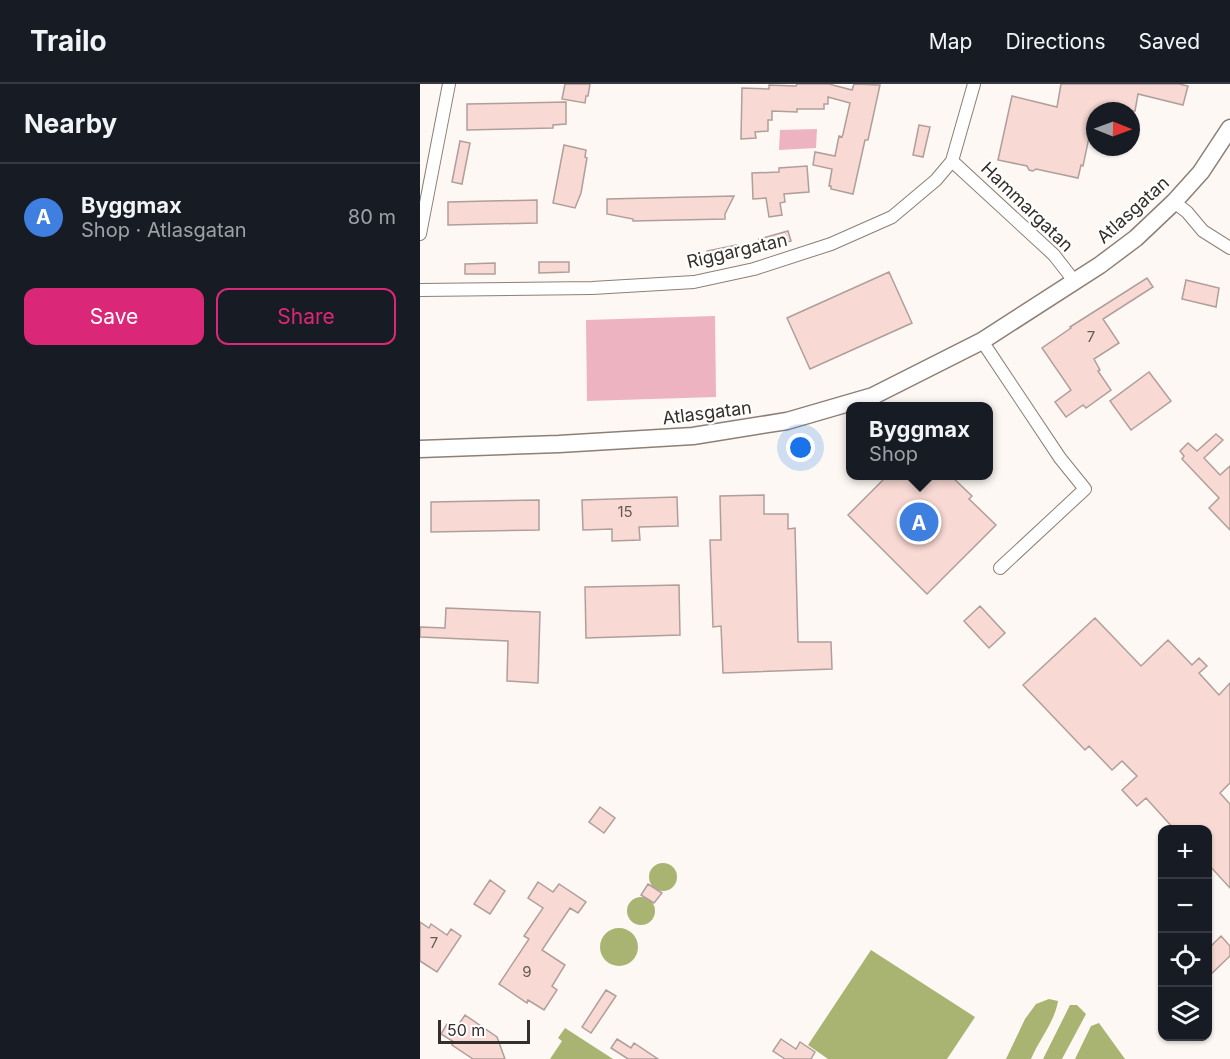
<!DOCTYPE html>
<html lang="en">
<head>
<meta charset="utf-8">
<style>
  body { margin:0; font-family:Inter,sans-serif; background:#242831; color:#f1f3f6 }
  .controls { position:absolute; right:18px; bottom:18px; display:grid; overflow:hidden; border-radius:12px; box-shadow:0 2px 4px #0004 }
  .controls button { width:54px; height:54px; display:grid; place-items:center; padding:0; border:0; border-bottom:2px solid #363941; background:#171b24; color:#f1f3f6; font:30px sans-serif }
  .compass { position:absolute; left:666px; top:18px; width:54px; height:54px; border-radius:50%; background:#171b24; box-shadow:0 2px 4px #0004; rotate:91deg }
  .scale { position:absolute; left:18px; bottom:15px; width:92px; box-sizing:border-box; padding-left:6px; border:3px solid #342f2b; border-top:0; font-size:16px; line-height:21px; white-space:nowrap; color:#342f2b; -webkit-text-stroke:4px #fff; paint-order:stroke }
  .you { position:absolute; left:381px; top:364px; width:21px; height:21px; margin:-15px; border:4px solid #fff; border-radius:50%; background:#1a73e8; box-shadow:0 0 0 9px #1a73e833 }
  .badge { display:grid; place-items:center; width:39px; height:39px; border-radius:50%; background:#db2777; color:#fff; font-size:20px; font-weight:700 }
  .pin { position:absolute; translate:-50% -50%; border:3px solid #fff; box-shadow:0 2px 6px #0006 }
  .popup { position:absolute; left:426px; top:318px; width:147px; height:78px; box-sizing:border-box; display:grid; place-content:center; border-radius:12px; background:#171b24; filter:drop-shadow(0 2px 4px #0005); font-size:20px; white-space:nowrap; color:#9ea1a6 }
  .popup b { font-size:22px; color:#f1f3f6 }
  .popup::after { content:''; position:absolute; left:50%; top:100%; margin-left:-12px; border:12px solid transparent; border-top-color:#171b24 }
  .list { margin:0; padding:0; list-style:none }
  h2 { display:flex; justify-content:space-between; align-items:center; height:78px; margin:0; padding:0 24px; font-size:26px }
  h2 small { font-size:20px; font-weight:400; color:#9ea1a6 }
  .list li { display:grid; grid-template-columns:39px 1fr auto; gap:18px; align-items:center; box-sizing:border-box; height:108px; padding:0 24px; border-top:2px solid #363941 }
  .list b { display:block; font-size:22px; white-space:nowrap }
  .list p { margin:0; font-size:20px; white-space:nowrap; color:#9ea1a6 }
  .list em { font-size:20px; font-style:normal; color:#9ea1a6 }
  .actions { display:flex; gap:12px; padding:18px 24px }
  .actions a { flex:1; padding:14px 0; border:2px solid #db2777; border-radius:12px; text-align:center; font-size:21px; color:#db2777 }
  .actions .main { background:#db2777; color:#fff }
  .icon { flex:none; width:33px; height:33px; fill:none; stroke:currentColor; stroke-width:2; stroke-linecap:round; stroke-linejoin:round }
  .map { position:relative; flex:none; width:810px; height:975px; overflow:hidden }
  header { display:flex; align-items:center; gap:36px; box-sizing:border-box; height:84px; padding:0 30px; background:#171b24; border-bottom:2px solid #363941 }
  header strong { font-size:28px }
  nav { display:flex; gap:33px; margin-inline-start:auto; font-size:21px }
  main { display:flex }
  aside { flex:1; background:#171b24 }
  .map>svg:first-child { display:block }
</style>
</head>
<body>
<header>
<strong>Trailo</strong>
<nav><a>Map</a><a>Directions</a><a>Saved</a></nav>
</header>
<main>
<aside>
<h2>Nearby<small></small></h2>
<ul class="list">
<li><span class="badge" style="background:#3f7fe0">A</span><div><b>Byggmax</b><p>Shop · Atlasgatan</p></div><em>80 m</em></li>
</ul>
<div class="actions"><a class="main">Save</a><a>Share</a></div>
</aside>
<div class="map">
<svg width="810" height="975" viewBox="0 0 810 975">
  <rect width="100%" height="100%" fill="#fdf8f3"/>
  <!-- green -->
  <path fill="#eeb3c1" d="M397 45 396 64 359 66 360 46Z
    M295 232 296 313 167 317 166 236Z"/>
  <!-- water -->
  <path fill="#aab472" d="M229 793a14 14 0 1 1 28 0a14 14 0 1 1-28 0Z
    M207 827a14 14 0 1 1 28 0a14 14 0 1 1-28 0Z
    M180 863a19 19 0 1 1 38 0a19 19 0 1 1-38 0Z
    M451 866 555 933 527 975H408L388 961Z
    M629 915 638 917C635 937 619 956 611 975H586L605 935 616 920Z
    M650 921H657L666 930 642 975H623Z
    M679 939 705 975H655L671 942Z
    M145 944 193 975H130L142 957 138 954Z"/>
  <!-- building -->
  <path fill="#f8d9d3" stroke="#b09e9b" stroke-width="1.5" d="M145 0H170L168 12H166L165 19 142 15Z
    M377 0H409L432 6 434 0 460 1 448 56H445L433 110 411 105V102H409L412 85 393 81 395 68 415 72 419 52 422 53 423 50 430 19 408 13V20H404V25H377V28L352 27V36H348V47L335 48 336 54 321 55 322 4 349 5V1L376 2Z
    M641 0H759L768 2 763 21 718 10 715 27H675V45L671 44 663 82 661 81 658 94 616 85 613 87 609 86 607 82 578 76 592 12 637 23Z
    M146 18V40L133 41V44L47 46V20Z
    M499 41 510 43 503 73 493 71Z
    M40 57 50 59 42 100 32 98Z
    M144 61 166 66 165 73 167 74 161 109 155 124 133 119Z
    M387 82 389 108 364 110 365 118 360 119 362 131 349 133 346 114 333 115 332 89 359 88V84Z
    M314 112 305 130V135L213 137V135L187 130V115Z
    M117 116V139L28 141V118Z
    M368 147 371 157 342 166 339 155Z
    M317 161 319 172 289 178 287 167Z
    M119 178H149V188L119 189Z
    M75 179V190H45V180Z
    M469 188 492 239 390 285 367 234Z
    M727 194 733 203 683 235 699 259 674 275 680 286 678 287 691 306 666 324 663 321 646 333 635 318 651 306 622 264 651 244 650 243Z
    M766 196 799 204 796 223 762 215Z
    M729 288 751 317 711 346 690 317Z
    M796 350 803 356 784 374 800 391 810 382V446L789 424 799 414 762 375 764 372 760 367 768 359 777 367Z
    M467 392H531L552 412 549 415 576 441 507 510 428 431Z
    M344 411V430H368V445L375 444 378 558H411L412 585 303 589 301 542 293 543 290 456H301L300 412Z
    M257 413 258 442 219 443 220 456 192 457V445L163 446 162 416Z
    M119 416V446L11 448V418Z
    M259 501 260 551 166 554 165 503Z
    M560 522 585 549 569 564 544 537Z
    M26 524 120 528 118 599 87 597 88 557 0 553V543L25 544Z
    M675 534 721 582 748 556 772 581 779 574 787 582 779 589 799 611 810 599V699L800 709 810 720V804L788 780V746H755L726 714 717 722 702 706 717 692 702 677 692 686 669 662 665 666 603 601Z
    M180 723 195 734 184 749 169 738Z
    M70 796 85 807 70 830 54 820Z
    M118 798 133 808 139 800 166 818 158 829 150 824 122 866 145 881 132 902 137 906 124 926 108 916 107 919 79 900 109 855 104 852 123 824 108 814Z
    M228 800 242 809 234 819 221 811Z
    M0 838 9 844 11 840 27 851 31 845 41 852 17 888 0 877Z
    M801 852 810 862V872L788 893V865Z
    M186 906 196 912 171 949 162 943Z
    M45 931 77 953 85 975H53L32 961 34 958 21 950 27 940 35 946Z
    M197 955 211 964 214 959 238 975H208L191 964Z
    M361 955 376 965 380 958 395 968 391 975H365L353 967Z"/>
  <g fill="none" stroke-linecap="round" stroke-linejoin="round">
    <defs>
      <path id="street" d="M532 77 634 171 655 198
        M754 118 767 128 783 147 810 164
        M0 150 29 0
        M0 206 172 204 274 198 334 185 411 160 472 133 516 96 532 77 554 0
        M562 257 640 374 665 405 580 484"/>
      <path id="secondary" d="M0 365 139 360 273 352 367 337 453 312 562 257 680 181 716 154 754 118 781 88 810 44"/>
    </defs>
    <!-- street casing -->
    <use href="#street" stroke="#8c7f76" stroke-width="14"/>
    <!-- secondary casing -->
    <use href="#secondary" stroke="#8c7f76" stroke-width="19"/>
    <!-- street -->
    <use href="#street" stroke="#fff" stroke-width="12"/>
    <!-- secondary -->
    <use href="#secondary" stroke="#fff" stroke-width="16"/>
  </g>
  <g text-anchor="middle" stroke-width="4.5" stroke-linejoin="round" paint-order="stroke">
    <!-- number labels -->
    <g font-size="15" fill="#655a55">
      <text x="671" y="258">7</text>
      <text x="205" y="433">15</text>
      <text x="14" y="864">7</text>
      <text x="107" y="893">9</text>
    </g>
    <!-- street labels -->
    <g font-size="18" fill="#342f2b" stroke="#fff">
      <text transform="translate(607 123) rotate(44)" y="6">Hammargatan</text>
      <text transform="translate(713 126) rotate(-42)" y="6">Atlasgatan</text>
      <text transform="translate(317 167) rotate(-13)" y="6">Riggargatan</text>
      <text transform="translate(287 329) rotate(-7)" y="6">Atlasgatan</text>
    </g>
  </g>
</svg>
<div class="controls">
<button>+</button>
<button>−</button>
<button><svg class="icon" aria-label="locate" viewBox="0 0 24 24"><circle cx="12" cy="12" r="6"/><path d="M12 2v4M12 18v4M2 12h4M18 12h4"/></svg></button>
<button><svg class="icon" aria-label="layers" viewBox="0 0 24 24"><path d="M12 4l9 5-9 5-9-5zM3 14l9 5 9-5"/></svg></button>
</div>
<svg class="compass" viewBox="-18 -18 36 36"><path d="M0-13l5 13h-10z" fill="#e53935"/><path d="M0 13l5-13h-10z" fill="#9ea1a6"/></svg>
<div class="scale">50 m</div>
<div class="you"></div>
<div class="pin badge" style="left:499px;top:438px;background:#3f7fe0">A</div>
<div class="popup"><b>Byggmax</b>Shop</div>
</div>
</main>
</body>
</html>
